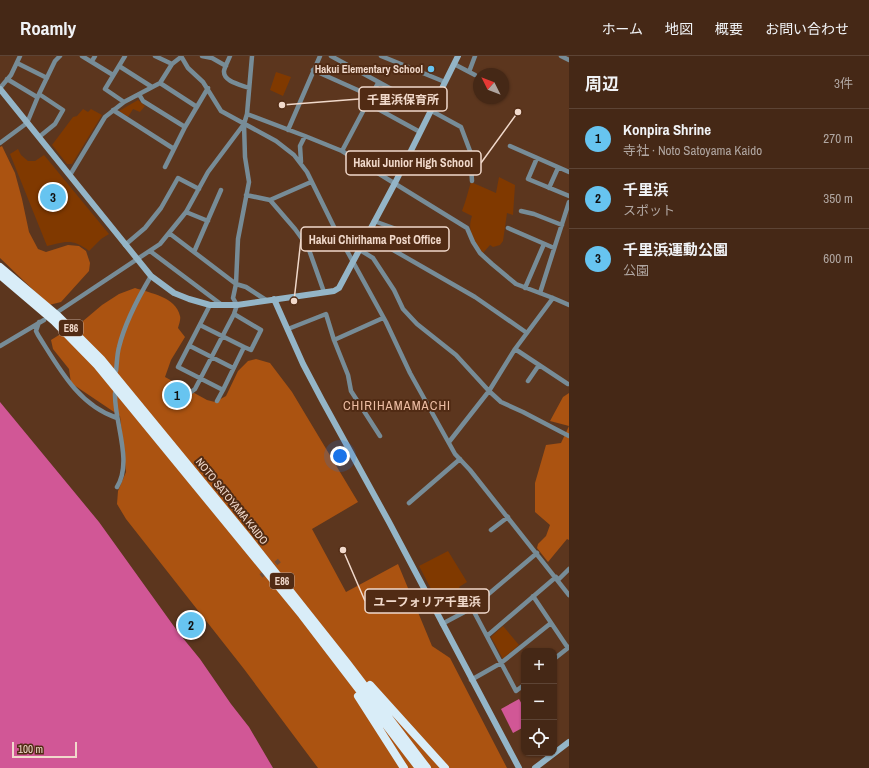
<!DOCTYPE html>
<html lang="ja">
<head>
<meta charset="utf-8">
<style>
  body { margin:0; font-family:"Archivo Narrow","Noto Sans JP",sans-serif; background:#4c301f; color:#f1f3f6 }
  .controls { position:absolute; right:12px; bottom:12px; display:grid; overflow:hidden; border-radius:8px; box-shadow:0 1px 3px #0004 }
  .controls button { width:36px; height:36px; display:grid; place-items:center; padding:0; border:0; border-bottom:1px solid #5d4435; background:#452816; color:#f1f3f6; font:20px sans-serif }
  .compass { position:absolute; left:473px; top:12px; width:36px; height:36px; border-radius:50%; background:#452816; box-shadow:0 1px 3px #0004; rotate:312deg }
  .scale { position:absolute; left:12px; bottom:10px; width:65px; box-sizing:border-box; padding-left:4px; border:2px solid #f1d9cb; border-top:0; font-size:11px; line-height:14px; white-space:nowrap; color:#f1d9cb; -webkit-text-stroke:3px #512b14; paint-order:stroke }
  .you { position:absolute; left:340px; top:400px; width:14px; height:14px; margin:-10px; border:3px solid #fff; border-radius:50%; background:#1a73e8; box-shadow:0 0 0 6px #1a73e833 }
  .badge { display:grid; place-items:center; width:26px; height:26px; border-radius:50%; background:#67c4f0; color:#111; font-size:13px; font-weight:700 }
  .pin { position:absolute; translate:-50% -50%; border:2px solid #fff; box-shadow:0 1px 4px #0006 }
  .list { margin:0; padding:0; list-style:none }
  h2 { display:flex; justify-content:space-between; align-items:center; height:52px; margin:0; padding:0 16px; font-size:17px }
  h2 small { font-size:13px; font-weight:400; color:#b0a6a1 }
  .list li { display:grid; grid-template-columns:26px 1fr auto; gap:12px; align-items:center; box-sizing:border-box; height:60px; padding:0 16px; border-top:1px solid #5d4435 }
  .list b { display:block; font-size:15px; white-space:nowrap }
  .list p { margin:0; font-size:13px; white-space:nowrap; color:#b0a6a1 }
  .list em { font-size:13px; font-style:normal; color:#b0a6a1 }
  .icon { flex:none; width:22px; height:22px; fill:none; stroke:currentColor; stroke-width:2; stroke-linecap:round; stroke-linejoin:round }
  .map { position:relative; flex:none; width:569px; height:712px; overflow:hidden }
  header { display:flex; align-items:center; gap:24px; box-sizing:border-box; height:56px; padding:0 20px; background:#452816; border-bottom:1px solid #5d4435 }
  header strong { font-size:19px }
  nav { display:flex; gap:22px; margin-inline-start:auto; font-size:14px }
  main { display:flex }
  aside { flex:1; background:#452816 }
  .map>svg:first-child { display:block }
</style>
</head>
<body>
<header>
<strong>Roamly</strong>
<nav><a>ホーム</a><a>地図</a><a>概要</a><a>お問い合わせ</a></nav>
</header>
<main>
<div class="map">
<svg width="569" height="712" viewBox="0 0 569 712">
  <rect width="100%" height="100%" fill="#5c361e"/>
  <!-- green -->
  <path fill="#803900" d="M276 16 291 21 283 40 270 34Z
    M138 44 145 50 140 56 133 53 128 61 119 55Z
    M83 53 88 56 91 53 102 59 72 108H67L52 89 73 61 77 60Z
    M18 93 21 99 28 105H35L44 99 109 178 101 183 89 195C72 182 66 186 47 190L10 98Z
    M499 121 515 129 513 159 507 157 503 185 500 189 493 191 490 189 483 197C473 186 467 174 472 160L462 155C466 145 468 135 471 126L496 137Z
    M448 495 467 526 459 531 464 540 441 552 419 510Z
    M503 570 519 589 503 603 491 581Z"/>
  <!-- forest -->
  <path fill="#ab5311" d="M2 90 15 117 22 143 29 176 38 193 46 196 68 189 79 190 86 195 90 207 89 215 61 246 49 249 0 202V91Z
    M135 232C150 237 176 241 180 260 181 263 179 268 178 272L185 281 171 304 165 321 207 344 215 346 226 340 238 315 248 305 256 303 270 307 292 336 358 446 312 473 346 536 398 508 432 590 450 602 507 712H318L244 613 126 463 117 448 118 435 126 416 120 360 71 327 69 313 53 293 51 284 67 274 76 271 102 249 119 238Z
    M569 337V370L550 365 563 341Z
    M569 370V484L567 483 548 506 537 492 538 488 546 480 550 469 535 456V427L546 389 561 387Z"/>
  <!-- water -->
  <path fill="#d15796" d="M0 346 99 466 178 576 200 603 231 648 249 671 273 712H0Z
    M519 643 524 652V671L513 677 501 653Z"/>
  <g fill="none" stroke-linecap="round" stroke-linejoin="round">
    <!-- street-tunnel -->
    <path stroke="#724e38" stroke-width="4.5" stroke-dasharray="4.5 2" stroke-linecap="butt" d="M261 520 280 504"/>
    <!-- street -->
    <path stroke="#778c97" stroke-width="4.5" d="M82 0 113 19
      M155 0 172 8
      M181 0 188 12 203 26 221 55 276 85 294 99 307 116 335 173 386 266 410 317 455 398 470 414 569 539
      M202 0 212 2 226 10
      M230 0C228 5 225 10 224 15 223 26 242 29 249 32
      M331 0 461 71 470 95 472 125
      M381 0 445 26
      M561 0 569 4
      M92 5 95 0
      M17 7 47 22
      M454 8 475 19
      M119 10 152 31
      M313 14 371 40
      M469 16 475 0
      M7 23 37 41
      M160 27 197 51
      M0 32 11 19 20 0
      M39 38 63 54 55 68 39 81
      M139 38 143 45 185 71
      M124 46 105 33 125 0
      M367 47 420 76
      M113 54 174 93
      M247 58 305 80 342 95 467 172 473 186 480 197 492 208 516 228 553 242 569 249
      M288 74 320 0
      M0 87 27 67 39 38 55 5 60 0
      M510 90 569 116
      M342 95 378 27
      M537 102 528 123 569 140
      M301 106 300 90 305 80
      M165 111 185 71 208 32
      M70 119 105 61 124 46 160 27 172 8 181 1
      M549 132 558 112
      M246 139 270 144 295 173 308 191 324 236
      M270 144 311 126
      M521 155 534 158 562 169
      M186 156 208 165
      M374 165 446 191
      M508 172 554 192
      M169 177 236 228 246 231 266 244
      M367 179 475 241 527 277
      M125 189 145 172 161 152 178 122 199 133
      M360 194 373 202 394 234 403 253 417 268 456 299 489 335 501 346 523 356 569 380
      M150 195 222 249
      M194 196 221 134
      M525 232 544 188
      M540 237 569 146
      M59 255 160 188 186 156 208 116 244 68
      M234 258 261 274 251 294 244 291
      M39 266 36 275 38 279C59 312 78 349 117 362
      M200 269 244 291 223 334 178 311 210 249
      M288 273 326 258 334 284 348 319 351 335 380 380
      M334 284 383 262
      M0 290 44 264
      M190 290 233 312
      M515 293 568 328
      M116 315C117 307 117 298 119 291 125 266 138 242 151 220
      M528 325 539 309
      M115 337C114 366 133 405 117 431
      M183 342 195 333 234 258 237 249 233 242 236 228 238 183 249 126 245 101 244 68 247 58 252 0
      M217 345 223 334
      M449 386 489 335 515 293 553 242
      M409 447 460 403
      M491 474 508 461
      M558 524 569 513
      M533 540 568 592 569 591
      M472 552 516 635 524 629
      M442 568 472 552 537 497
      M487 580 556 521
      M554 603 568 592
      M471 624 501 607 551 567"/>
    <!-- secondary -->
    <path stroke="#94b5c7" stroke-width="6" d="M0 33 151 220 174 237 189 243 210 249H237L334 235 339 232 395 127 458 0
      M274 243 303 308 322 344 389 466 519 712
      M535 712 569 686"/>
    <!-- highway -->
    <path stroke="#d9edf8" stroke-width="8" d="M0 211 58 260 101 303 248 482 347 607 427 712
      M0 219 54 265 97 309 302 559 419 712
      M370 629 445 712
      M358 640 404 712"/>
  </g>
  <!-- markers -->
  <circle fill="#67c4f0" stroke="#512b14" stroke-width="1.5" cx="431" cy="13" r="4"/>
  <g text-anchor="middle" stroke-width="4" stroke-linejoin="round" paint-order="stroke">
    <!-- shield labels -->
    <g fill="#512b14" stroke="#c1a594" stroke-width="1">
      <rect x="59" y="264" width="24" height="16" rx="3"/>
      <rect x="270" y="517" width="24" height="16" rx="3"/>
    </g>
    <g font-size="10" font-weight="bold" fill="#f1d9cb">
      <text x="71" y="276">E86</text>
      <text x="282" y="529">E86</text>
    </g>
    <!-- poi labels -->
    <g font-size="11" font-weight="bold" fill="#f1d9cb" stroke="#512b14" text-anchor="end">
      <text x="423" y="17">Hakui Elementary School</text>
    </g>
    <!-- street labels -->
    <g font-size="11" fill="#f1d9cb" stroke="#512b14">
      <text transform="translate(232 445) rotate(51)" y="4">NOTO SATOYAMA KAIDO</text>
    </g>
    <!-- quarter labels -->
    <g font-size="13" letter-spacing="1" fill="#edbda3" stroke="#512b14">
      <text x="397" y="354">CHIRIHAMAMACHI</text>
    </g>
  </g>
  <!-- callouts -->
  <path fill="none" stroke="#f1d9cb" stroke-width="1.5" d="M282 49L359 43M518 56L481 107M294 245L301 183M343 494L365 545"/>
  <g fill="#f1d9cb" stroke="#512b14" stroke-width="1.5">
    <circle cx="282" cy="49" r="4"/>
    <circle cx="518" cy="56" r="4"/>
    <circle cx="294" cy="245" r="4"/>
    <circle cx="343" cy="494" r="4"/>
  </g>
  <g fill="#512b14" stroke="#f1d9cb" stroke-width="1.5">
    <rect x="359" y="31" width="88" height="24" rx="4"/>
    <rect x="346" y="95" width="135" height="24" rx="4"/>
    <rect x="301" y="171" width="148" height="24" rx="4"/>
    <rect x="365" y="533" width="124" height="24" rx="4"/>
  </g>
  <g font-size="12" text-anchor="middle" font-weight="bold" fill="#f1d9cb">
    <text x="403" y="48">千里浜保育所</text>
    <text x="413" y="111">Hakui Junior High School</text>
    <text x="375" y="188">Hakui Chirihama Post Office</text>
    <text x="427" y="550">ユーフォリア千里浜</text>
  </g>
</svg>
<div class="controls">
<button>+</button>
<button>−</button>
<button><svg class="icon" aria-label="locate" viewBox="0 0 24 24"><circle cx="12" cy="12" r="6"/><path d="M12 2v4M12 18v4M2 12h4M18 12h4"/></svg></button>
</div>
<svg class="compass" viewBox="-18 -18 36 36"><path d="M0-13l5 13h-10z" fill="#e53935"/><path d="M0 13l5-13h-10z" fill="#b0a6a1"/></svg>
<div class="scale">100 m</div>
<div class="you"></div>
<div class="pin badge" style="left:177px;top:339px">1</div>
<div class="pin badge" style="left:191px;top:569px">2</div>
<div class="pin badge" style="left:53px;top:141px">3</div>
</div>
<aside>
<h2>周辺<small>3件</small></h2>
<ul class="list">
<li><span class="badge">1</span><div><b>Konpira Shrine</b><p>寺社 · Noto Satoyama Kaido</p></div><em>270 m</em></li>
<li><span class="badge">2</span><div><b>千里浜</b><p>スポット</p></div><em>350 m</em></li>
<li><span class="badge">3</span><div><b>千里浜運動公園</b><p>公園</p></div><em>600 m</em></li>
</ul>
</aside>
</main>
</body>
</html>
